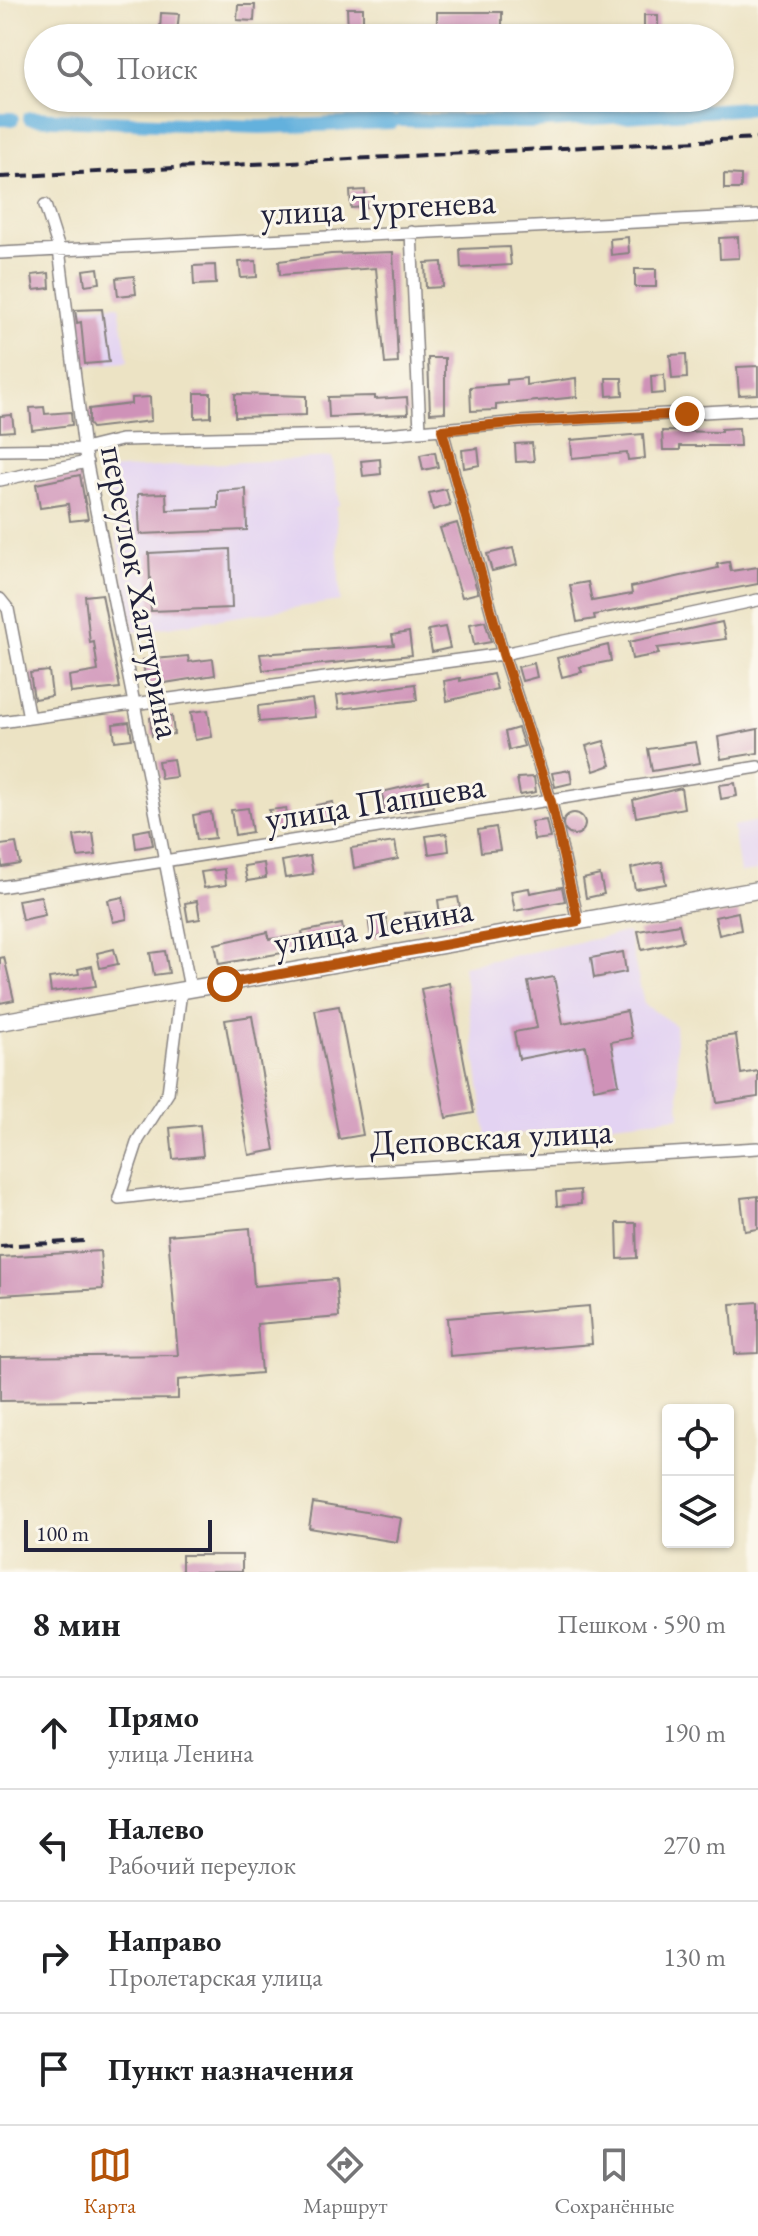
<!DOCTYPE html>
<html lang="ru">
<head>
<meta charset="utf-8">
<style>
  body { margin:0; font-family:"EB Garamond",serif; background:#f6f6f6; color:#202124 }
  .controls { position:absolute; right:24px; bottom:24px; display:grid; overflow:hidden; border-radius:8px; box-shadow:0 2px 6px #0004 }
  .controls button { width:72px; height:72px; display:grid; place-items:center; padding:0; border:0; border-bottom:2px solid #e0e0e0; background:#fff; color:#202124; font:40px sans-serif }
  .scale { position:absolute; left:24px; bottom:20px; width:188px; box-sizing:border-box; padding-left:8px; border:4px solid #22223b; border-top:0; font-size:22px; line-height:28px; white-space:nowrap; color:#22223b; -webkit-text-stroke:6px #fbf7ec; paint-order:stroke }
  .stop { position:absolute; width:24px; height:24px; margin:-18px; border:6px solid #b45309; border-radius:50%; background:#fff }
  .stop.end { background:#b45309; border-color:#fff; box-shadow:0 2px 8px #0008 }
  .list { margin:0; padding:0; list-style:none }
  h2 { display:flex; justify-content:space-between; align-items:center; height:104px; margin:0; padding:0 32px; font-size:34px }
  h2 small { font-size:26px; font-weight:400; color:#757577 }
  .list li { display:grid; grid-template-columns:52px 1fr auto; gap:24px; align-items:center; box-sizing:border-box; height:112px; padding:0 32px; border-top:2px solid #e0e0e0 }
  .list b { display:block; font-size:30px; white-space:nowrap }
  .list p { margin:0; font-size:26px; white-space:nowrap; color:#757577 }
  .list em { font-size:26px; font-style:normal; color:#757577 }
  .icon { flex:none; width:44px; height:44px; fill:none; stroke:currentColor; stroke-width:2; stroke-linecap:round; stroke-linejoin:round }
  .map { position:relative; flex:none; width:758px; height:1572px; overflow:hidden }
  .search { position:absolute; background:#fff; box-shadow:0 2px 6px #0004; left:24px; right:24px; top:24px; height:88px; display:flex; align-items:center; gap:20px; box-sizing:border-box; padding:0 28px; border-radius:44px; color:#757577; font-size:30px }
  .sheet { height:552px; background:#fff }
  nav { display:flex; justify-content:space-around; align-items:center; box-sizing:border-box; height:112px; border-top:2px solid #e0e0e0; background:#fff; font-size:22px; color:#757577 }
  nav a { display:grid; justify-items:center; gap:4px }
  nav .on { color:#b45309 }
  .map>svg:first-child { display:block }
</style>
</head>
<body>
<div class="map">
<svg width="758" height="1572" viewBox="0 0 758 1572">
  <rect width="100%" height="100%" fill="#fbf7ec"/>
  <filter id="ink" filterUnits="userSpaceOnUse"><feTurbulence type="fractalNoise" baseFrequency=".0125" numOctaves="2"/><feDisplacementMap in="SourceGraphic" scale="16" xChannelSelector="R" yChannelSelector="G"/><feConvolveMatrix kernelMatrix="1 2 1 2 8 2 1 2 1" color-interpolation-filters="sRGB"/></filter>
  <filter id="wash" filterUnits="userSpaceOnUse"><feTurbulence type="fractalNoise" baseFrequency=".006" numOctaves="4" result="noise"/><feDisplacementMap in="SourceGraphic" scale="32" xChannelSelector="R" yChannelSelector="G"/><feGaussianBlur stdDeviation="1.8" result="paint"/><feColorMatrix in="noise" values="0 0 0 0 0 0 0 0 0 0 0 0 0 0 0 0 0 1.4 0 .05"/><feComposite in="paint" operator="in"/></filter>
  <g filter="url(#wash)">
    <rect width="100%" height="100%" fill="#ece3c4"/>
    <!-- built -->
    <path fill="#e3d3f2" d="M119 305 128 362 83 366 74 307Z
      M332 457 340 504 336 507 340 601 134 632 104 470Z
      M758 821V871L740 873 733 826Z
      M628 932 644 1004 675 1025 680 1117 486 1137 463 966Z"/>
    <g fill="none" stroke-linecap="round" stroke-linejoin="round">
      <!-- canal -->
      <path stroke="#64b1dd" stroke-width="14" d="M30 118 260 127 392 122
        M0 119H12
        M402 120 532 122 749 108"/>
    </g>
    <g id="blocks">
      <!-- building -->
      <path fill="#cf92b8" d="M238 5H255L254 21 237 20Z
        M347 8H363V32H348Z
        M437 12H502V33L437 37Z
        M161 13 179 14 177 33 160 32Z
        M644 15H658V32H644Z
        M724 174 741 175V189H724Z
        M365 190 366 207 351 208 350 191Z
        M628 237 629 253 611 255 610 239Z
        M738 237 739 258 720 259 719 238Z
        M509 247 511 265 461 268 460 249Z
        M393 252 398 363 385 364 376 268 280 275 279 261 331 254Z
        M256 261 257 277 241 278 239 262Z
        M442 262 443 287 426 288 425 263Z
        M215 265 216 284 194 285 193 266Z
        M98 268 100 283 85 285 83 270Z
        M635 269H656V287H635Z
        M49 273 50 288 34 290 32 275Z
        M134 276 136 294 118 296 116 278Z
        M102 309 109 362 85 364 81 322 77 323 75 310Z
        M686 354 687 378 672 379 670 355Z
        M428 358H445V412L430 413Z
        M758 366V394L739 395 737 367Z
        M664 375 665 393 652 394 651 376Z
        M526 378V385L576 378 577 397 496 405V410L471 411 470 387 507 384V380Z
        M606 378H622L623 395 607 396Z
        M195 393H211V417L195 418Z
        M235 394 306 396V415L235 417Z
        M375 396V399L407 397 408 414 329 417 328 397Z
        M150 397 151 421 92 428 89 424V409L131 404V398Z
        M44 407 45 414 71 412 72 425 32 430 30 408Z
        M12 415 14 431 0 432V416Z
        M739 428 740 446H680V450H663L662 431 721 432V429Z
        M643 434 645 458 628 460 627 453 572 458 571 440Z
        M532 443 534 461 516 462 515 444Z
        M478 448 480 465 464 468 462 450Z
        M435 452 438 467 423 470 420 455Z
        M380 459 381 474 363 476 361 461Z
        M80 475 88 519 70 521 68 504 40 508 36 484Z
        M246 489 247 530 140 534 138 494 166 493 167 510 218 508V491Z
        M446 489 450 505 433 510 429 493Z
        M457 523 478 593 462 597 440 528Z
        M513 548 517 565 492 571 487 554Z
        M230 549 232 608 151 611 149 553Z
        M729 562 731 571 758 567V584L594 615 595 619 577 622 570 585 588 582 592 601 632 594 631 587 718 568 717 564Z
        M102 594 120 688 71 693 69 676 98 671 94 642 90 643 85 596Z
        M485 621 491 642 474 645 470 624Z
        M722 622 726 639 657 648 659 654 632 659 629 642Z
        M445 627 450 648 432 652 428 630Z
        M409 632 412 655 263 670 260 654 394 645 392 635Z
        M608 645 611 661 580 667 582 672 562 677 557 658Z
        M188 656 189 662 213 659 215 675 146 686 143 660Z
        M534 663 537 677 522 681 518 667Z
        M49 671 52 696 34 699 30 673Z
        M493 674 497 689 447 701 444 681 460 678V681Z
        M415 684 417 700 339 709 337 695Z
        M312 699 315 717 259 722 258 706Z
        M208 710 212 737 195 740 191 712Z
        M172 716 174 734 152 736 150 718Z
        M129 722 132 739 115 741 113 724Z
        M518 728 524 746 509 750 505 732Z
        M758 729V753L721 759 718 737Z
        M604 741 611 765 594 771 586 746Z
        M696 742 700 763 652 771 648 749Z
        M173 759 176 777 161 779 158 761Z
        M570 770 572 783 555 787 552 773Z
        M534 777 536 792 520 795 517 778Z
        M429 781 433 807 385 814 382 792Z
        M735 783 737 796 721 799 719 785Z
        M681 788 684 808 636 817 633 800Z
        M333 802 335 818 318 821 316 805Z
        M248 808 252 832 235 835 231 810Z
        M286 808 289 827 272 830 269 810Z
        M211 812 215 838 197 840 193 815Z
        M563 824a11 11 0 1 1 22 0a11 11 0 1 1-22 0Z
        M546 820 550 838 534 840 531 822Z
        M496 827 500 850 481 852 478 830Z
        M150 829 153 845 136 848 134 832Z
        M93 833 96 855 78 857 74 836Z
        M447 833 449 851 429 854 426 836Z
        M395 842 398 859 354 868 351 848Z
        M16 843 20 864 2 867 0 845Z
        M310 856 313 874 285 878 282 861Z
        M662 862 666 884 635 889 631 868Z
        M264 863 266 878 247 881 244 866Z
        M224 869 226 885 204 888 201 872Z
        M600 875 604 894 586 898 583 879Z
        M562 887 565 901 515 911 511 891 529 888 530 893Z
        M41 896 45 915 22 920 18 900Z
        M123 897 127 919 113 922 108 900Z
        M458 897 462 919 441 922 438 900Z
        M197 901 200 919 188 921 185 903Z
        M420 912 421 927 406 928 404 913Z
        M738 912 741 930 719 935 715 917Z
        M385 914 389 935 371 938 368 916Z
        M342 924 345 942 219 964 215 944 268 932 269 939 303 936 302 932Z
        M679 924 683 941 642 950 638 931Z
        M114 949 118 964 100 968 97 953Z
        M165 951 169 973 154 975 150 953Z
        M623 952 626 972 594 978 591 958Z
        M4 957 14 1000 0 1003V958Z
        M92 966 96 986 51 992 49 978 79 974 78 969Z
        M554 977 563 1024 627 1011 632 1038 611 1042 619 1084 594 1089 586 1046 519 1059 514 1032 537 1028 528 982Z
        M449 983 474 1113 446 1118 421 989Z
        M339 1006 363 1135 339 1139 315 1010Z
        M252 1016 275 1150 249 1155 225 1020Z
        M736 1035 741 1074 758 1071V1097L717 1103 708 1039Z
        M200 1125 203 1156 173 1159 170 1128Z
        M580 1190 581 1204 557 1206 556 1192Z
        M758 1196V1229L745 1231 741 1198Z
        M617 1223H636L637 1258 618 1259Z
        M250 1228 254 1286 336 1279 339 1317 257 1324 261 1373 178 1380V1399L0 1401V1357L178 1355 168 1235Z
        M100 1251 103 1289 0 1295V1257Z
        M758 1302V1353L735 1354 731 1304Z
        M589 1306 592 1344 450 1356 447 1318Z
        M313 1503 401 1518 397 1542 309 1528Z
        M182 1555H242V1572H182Z"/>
    </g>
  </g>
  <g filter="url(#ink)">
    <use href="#blocks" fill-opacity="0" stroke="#878280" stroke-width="2"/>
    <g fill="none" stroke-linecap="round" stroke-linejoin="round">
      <defs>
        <path id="street" d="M45 205 59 249 84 449 190 988
          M411 232 420 430
          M0 253 758 216
          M442 430 503 654 551 802 578 921
          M0 450 84 449 121 440 386 434 520 422 758 409
          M0 480 87 462
          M0 599 8 609 29 718
          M0 722 503 654 758 600
          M0 887 758 767
          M181 991 168 1093 138 1140 119 1198 342 1173 758 1148"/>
        <path id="secondary" d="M0 1022 758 890"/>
      </defs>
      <!-- street casing -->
      <use href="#street" stroke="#878280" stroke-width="14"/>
      <!-- secondary casing -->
      <use href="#secondary" stroke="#878280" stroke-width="19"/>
      <!-- street -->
      <use href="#street" stroke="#fff" stroke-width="11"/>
      <!-- secondary -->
      <use href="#secondary" stroke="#fff" stroke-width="16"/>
      <!-- rail -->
      <path stroke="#22223b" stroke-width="4" stroke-dasharray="12 6" stroke-linecap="butt" d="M0 177 758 138
        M0 1246 84 1241"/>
    </g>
  </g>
  <g fill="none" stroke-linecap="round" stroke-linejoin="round" filter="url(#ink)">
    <!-- route -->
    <path stroke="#b45309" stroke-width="10" d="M225 984 578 921 551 802 503 654 442 430 520 422 687 414"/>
  </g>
  <g text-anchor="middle" stroke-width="6" stroke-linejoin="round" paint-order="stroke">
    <!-- street labels -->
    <g font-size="36" fill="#22223b" stroke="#fbf7ec">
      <text transform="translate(378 206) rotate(-3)" y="13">улица Тургенева</text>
      <text transform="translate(142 592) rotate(79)" y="13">переулок Халтурина</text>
      <text transform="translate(375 801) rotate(-9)" y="13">улица Папшева</text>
      <text transform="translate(373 925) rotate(-10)" y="13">улица Ленина</text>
      <text transform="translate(491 1136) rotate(-3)" y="13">Деповская улица</text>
    </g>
  </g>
</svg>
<div class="controls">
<button><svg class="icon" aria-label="locate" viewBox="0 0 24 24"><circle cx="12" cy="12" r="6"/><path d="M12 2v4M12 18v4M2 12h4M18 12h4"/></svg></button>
<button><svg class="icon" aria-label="layers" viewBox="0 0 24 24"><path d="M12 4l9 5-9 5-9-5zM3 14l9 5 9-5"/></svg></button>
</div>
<div class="scale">100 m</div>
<div class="stop" style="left:225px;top:984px"></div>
<div class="stop end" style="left:687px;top:414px"></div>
<div class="search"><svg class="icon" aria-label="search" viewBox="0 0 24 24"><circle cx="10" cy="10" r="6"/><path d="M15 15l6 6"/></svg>Поиск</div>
</div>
<section class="sheet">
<h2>8 мин<small>Пешком · 590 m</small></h2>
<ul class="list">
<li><svg class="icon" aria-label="ahead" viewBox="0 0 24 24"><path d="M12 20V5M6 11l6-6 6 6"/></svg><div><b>Прямо</b><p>улица Ленина</p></div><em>190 m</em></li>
<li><svg class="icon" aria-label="left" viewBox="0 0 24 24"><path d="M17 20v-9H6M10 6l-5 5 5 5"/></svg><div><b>Налево</b><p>Рабочий переулок</p></div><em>270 m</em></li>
<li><svg class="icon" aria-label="right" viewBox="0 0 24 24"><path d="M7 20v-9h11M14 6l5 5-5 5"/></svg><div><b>Направо</b><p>Пролетарская улица</p></div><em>130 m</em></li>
<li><svg class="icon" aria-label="arrive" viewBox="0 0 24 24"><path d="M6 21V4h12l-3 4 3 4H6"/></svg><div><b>Пункт назначения</b></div></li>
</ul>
</section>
<nav>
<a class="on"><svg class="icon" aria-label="map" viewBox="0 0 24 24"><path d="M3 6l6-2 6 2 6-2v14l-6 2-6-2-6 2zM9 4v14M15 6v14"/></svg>Карта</a>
<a><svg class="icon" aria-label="directions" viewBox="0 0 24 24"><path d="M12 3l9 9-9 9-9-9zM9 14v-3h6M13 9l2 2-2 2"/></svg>Маршрут</a>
<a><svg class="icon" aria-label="saved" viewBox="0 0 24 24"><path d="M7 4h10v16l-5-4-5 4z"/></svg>Сохранённые</a>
</nav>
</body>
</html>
